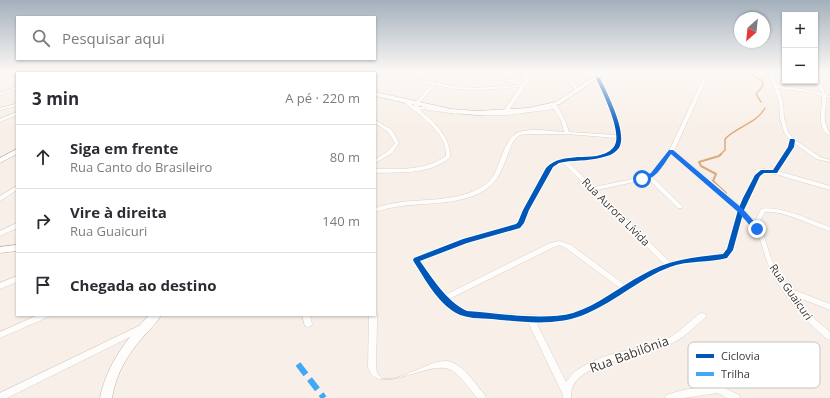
<!DOCTYPE html>
<html lang="pt">
<head>
<meta charset="utf-8">
<style>
  body { margin:0; font-family:"Open Sans",sans-serif; background:#f7f7f7; color:#2b2b33 }
  .controls { position:absolute; right:12px; top:12px; display:grid; overflow:hidden; border-radius:0px; box-shadow:0 1px 3px #0004 }
  .controls button { width:36px; height:36px; display:grid; place-items:center; padding:0; border:0; border-bottom:1px solid #e1e1e2; background:#fff; color:#2b2b33; font:20px sans-serif }
  .compass { position:absolute; left:734px; top:12px; width:36px; height:36px; border-radius:50%; background:#fff; box-shadow:0 1px 3px #0004; rotate:207deg }
  .stop { position:absolute; width:12px; height:12px; margin:-9px; border:3px solid #1a73e8; border-radius:50%; background:#fff }
  .stop.end { background:#1a73e8; border-color:#fff; box-shadow:0 1px 4px #0008 }
  .list { margin:0; padding:0; list-style:none }
  h2 { display:flex; justify-content:space-between; align-items:center; height:52px; margin:0; padding:0 16px; font-size:17px }
  h2 small { font-size:13px; font-weight:400; color:#7c7c81 }
  .list li { display:grid; grid-template-columns:26px 1fr auto; gap:12px; align-items:center; box-sizing:border-box; height:64px; padding:0 16px; border-top:1px solid #e1e1e2 }
  .list b { display:block; font-size:15px; white-space:nowrap }
  .list p { margin:0; font-size:13px; white-space:nowrap; color:#7c7c81 }
  .list em { font-size:13px; font-style:normal; color:#7c7c81 }
  .icon { flex:none; width:22px; height:22px; fill:none; stroke:currentColor; stroke-width:2; stroke-linecap:round; stroke-linejoin:round }
  .map { position:relative; flex:none; width:830px; height:398px; overflow:hidden }
  .search { position:absolute; background:#fff; box-shadow:0 1px 3px #0004; left:16px; top:16px; width:360px; height:44px; display:flex; align-items:center; gap:10px; box-sizing:border-box; padding:0 14px; border-radius:0px; color:#7c7c81; font-size:15px }
  .panel { position:absolute; background:#fff; box-shadow:0 1px 3px #0004; left:16px; top:72px; width:360px; height:244px; border-radius:0px }
  .map>svg:first-child { display:block }
</style>
</head>
<body>
<div class="map">
<svg width="830" height="398" viewBox="0 0 830 398">
  <rect width="100%" height="100%" fill="#f8f0e8"/>
  <g fill="none" stroke-linecap="round" stroke-linejoin="round">
    <!-- stream-far1 -->
    <path stroke="#ddab7b" stroke-width="1.5" d="M747 72 761 80 763 83 762 87 756 94 761 102
      M720 155 725 150V139C737 126 756 124 765 108"/>
    <!-- stream -->
    <path stroke="#ddab7b" stroke-width="2" d="M721 154 719 156 699 162 701 166 716 174 713 181 726 193"/>
    <defs>
      <path id="street" d="M12 72H19L0 79V77Z
        M151 72H155V73H151Z
        M190 72H194V73H190Z
        M243 72H247L242 73Z
        M345 72H349V73H345Z
        M387 72H393L400 75 456 87 477 88 521 85 467 72H476L523 83C526 80 525 76 523 72H527L529 76V81L507 113 553 106 552 104 554 103H555C561 112 566 121 569 132L616 135C615 116 604 96 596 78L599 77C607 92 624 125 621 141 620 148 616 152 610 155 597 161 581 160 567 161L594 187 647 176 651 173 669 151 706 72H710L674 151 719 187 740 206 756 174 763 169 774 170 789 147 790 140 784 132 780 118 779 101 768 72H772L777 85 813 91 822 93 815 81V77H816L823 88 826 95 830 96V98L826 97C827 105 824 113 825 121 826 127 830 131 830 136 815 127 823 110 822 96L813 93 778 88 783 101 784 118 788 132 794 139 820 157 830 160V162L816 159 794 143 793 147 778 171 830 186V190L775 174 764 173C755 180 749 199 744 210L755 221 761 209C780 205 812 221 830 227V231C812 226 783 210 765 212L758 225 764 236 771 258 777 271 789 288 830 304V310L795 296 816 320 830 332V340L827 339C805 320 784 298 771 271 765 259 763 244 756 231 753 225 747 220 742 215L733 250 727 258C719 260 711 260 703 261 688 262 675 265 661 271 630 284 605 310 572 319 560 322 548 322 536 322L566 382 574 372 587 364 606 356 666 340 679 331 699 314 702 313 705 314 706 316 705 318C694 327 683 339 670 344 646 356 585 361 573 386 571 389 571 394 571 398H563V395L528 322 466 317 456 313 449 307 436 293 413 260 414 258 463 239 516 225 518 222 523 210 546 168C551 163 556 160 563 159 578 156 616 162 617 138L567 134H528L520 135 516 138 513 142C507 154 503 171 495 181 474 206 431 202 402 206 393 207 384 209 375 212V208C384 205 393 203 402 202 426 199 451 201 474 191 480 188 487 184 491 179 501 167 503 138 519 132 533 128 550 131 564 132L561 120 554 109 508 115H481L479 114 481 113H503V112L520 87 477 90 456 89 435 85 418 104 419 107H423L456 112 458 113 456 114 423 109 420 110C434 122 451 137 450 157 431 175 399 172 375 173V169C399 169 425 171 446 156 447 131 419 116 403 101L405 100H406L414 106 415 103 432 84 398 77ZM671 154 715 189 738 210 727 249 723 254 690 258 670 262 597 190 648 179 678 208H682L683 207 682 206 652 177 655 175ZM562 162 664 264 642 275 625 285 571 245 560 241 550 243 445 295 434 281 420 261 467 243 520 227 524 223 529 210 551 169 556 164ZM560 245 567 249 620 288C605 297 590 307 574 312 560 317 545 316 531 315 510 314 488 313 467 311L461 309 449 299 554 247Z
        M561 72H565L579 90V92H577Z
        M818 72H825L830 74V76Z
        M17 87V89L0 95V93Z
        M17 104V106L0 110V108Z
        M17 112V115L0 122V119Z
        M375 120 392 130 399 143 392 153 375 163V160L388 151 395 143 388 132 375 123Z
        M17 186V190L0 201V196Z
        M17 223V228L0 236V231Z
        M17 276V282L0 289V283Z
        M375 313 377 315V322L376 367 377 373 382 379C393 380 402 376 412 372 422 368 433 362 444 361 461 360 475 384 485 395L486 398H477C470 389 459 373 449 369 426 361 376 398 368 367L369 315H375Z
        M38 315H49L48 317 0 338V332Z
        M302 315H310L312 324 311 326 308 327 305 326Z
        M141 325 144 326 145 328 144 330 7 398H0V393Z
        M718 385 739 395 740 398H727L718 393 683 398H665L666 395 683 390Z"/>
      <path id="secondary" d="M302 72H308V73H302Z
        M601 72H607L560 104 528 112 477 115 451 113 375 96V92L451 109 477 111 528 108 556 102Z
        M17 149V154L0 163V158Z
        M17 245V251L0 253V247Z
        M149 315H161C157 323 149 330 143 337 127 355 116 374 112 398H100C107 364 126 340 149 315Z"/>
    </defs>
    <!-- street casing -->
    <use href="#street" stroke="#b8b1aa" stroke-width="0.5"/>
    <!-- secondary casing -->
    <use href="#secondary" stroke="#b8b1aa" stroke-width="1"/>
    <!-- street -->
    <use href="#street" fill="#fefdfc" fill-rule="evenodd"/>
    <!-- secondary -->
    <use href="#secondary" fill="#fefdfc" fill-rule="evenodd"/>
    <!-- quiet -->
    <path stroke="#3fa9f5" stroke-width="6" stroke-dasharray="13 6" stroke-linecap="butt" d="M298 364 324 398"/>
    <defs>
      <path id="cycleway" d="M597 77 600 78C607 93 628 133 619 148 616 152 611 155 607 156 593 161 578 160 564 162L559 163 553 167 529 210 524 223 520 228 467 243 420 261C433 279 446 301 467 311 498 313 543 321 573 313 598 305 619 287 642 275 667 260 694 257 723 254L727 249 738 210 743 198 755 175 761 170H773L788 147 790 139H794L795 140 794 147 777 173H764L760 176 744 210 733 250 727 258C709 263 689 260 670 267 641 278 617 300 588 313 558 327 523 322 492 319 480 318 467 319 456 313 437 302 425 279 414 262L413 260 414 258 463 239 516 224 518 222 523 210 546 168C554 159 566 158 578 157 588 157 605 157 613 148 625 136 602 92 596 78Z"/>
    </defs>
    <!-- cycleway casing -->
    <use href="#cycleway" stroke="#fff" stroke-width="2"/>
    <!-- cycleway -->
    <use href="#cycleway" fill="#0057b8" fill-rule="evenodd"/>
  </g>
  <!-- sky -->
  <linearGradient id="sky" x2="0" y2="1"><stop stop-color="#a3b0bc"/><stop offset="0.56" stop-color="#fcf8f5"/><stop offset="1" stop-color="#fcf8f5" stop-opacity="0"/></linearGradient>
  <rect width="830" height="128" fill="url(#sky)"/>
  <!-- route -->
  <path fill="#1a73e8" d="M669 150H673L743 209 760 228V231H755L738 212 671 154C663 165 655 182 640 180V178L651 173Z"/>
  <g text-anchor="middle" stroke-width="3" stroke-linejoin="round" paint-order="stroke">
    <!-- street labels -->
    <g font-size="11" fill="#3e3630" stroke="#fff">
      <text transform="translate(616 212) rotate(45)" y="4">Rua Aurora Lívida</text>
      <text transform="translate(791 292) rotate(55)" y="4">Rua Guaicuri</text>
    </g>
    <!-- near-street labels -->
    <g font-size="13" fill="#3e3630" stroke="#fff">
      <text transform="translate(629 354) rotate(-20)" y="5">Rua Babilônia</text>
    </g>
  </g>
  <!-- legend -->
  <rect x="688" y="342" width="132" height="46" rx="6" fill="#fff" stroke="#c5c3c1" stroke-width="1"/>
  <rect x="696" y="354" width="18" height="4" fill="#0057b8"/>
  <rect x="696" y="372" width="18" height="4" fill="#3fa9f5"/>
  <g font-size="11" fill="#3e3630">
    <text x="721" y="360">Ciclovia</text>
    <text x="721" y="378">Trilha</text>
  </g>
</svg>
<div class="controls">
<button>+</button>
<button>−</button>
</div>
<svg class="compass" viewBox="-18 -18 36 36"><path d="M0-13l5 13h-10z" fill="#e53935"/><path d="M0 13l5-13h-10z" fill="#7c7c81"/></svg>
<div class="stop" style="left:642px;top:179px"></div>
<div class="stop end" style="left:757px;top:229px"></div>
<div class="search"><svg class="icon" aria-label="search" viewBox="0 0 24 24"><circle cx="10" cy="10" r="6"/><path d="M15 15l6 6"/></svg>Pesquisar aqui</div>
<section class="panel">
<h2>3 min<small>A pé · 220 m</small></h2>
<ul class="list">
<li><svg class="icon" aria-label="ahead" viewBox="0 0 24 24"><path d="M12 20V5M6 11l6-6 6 6"/></svg><div><b>Siga em frente</b><p>Rua Canto do Brasileiro</p></div><em>80 m</em></li>
<li><svg class="icon" aria-label="right" viewBox="0 0 24 24"><path d="M7 20v-9h11M14 6l5 5-5 5"/></svg><div><b>Vire à direita</b><p>Rua Guaicuri</p></div><em>140 m</em></li>
<li><svg class="icon" aria-label="arrive" viewBox="0 0 24 24"><path d="M6 21V4h12l-3 4 3 4H6"/></svg><div><b>Chegada ao destino</b></div></li>
</ul>
</section>
</div>
</body>
</html>
